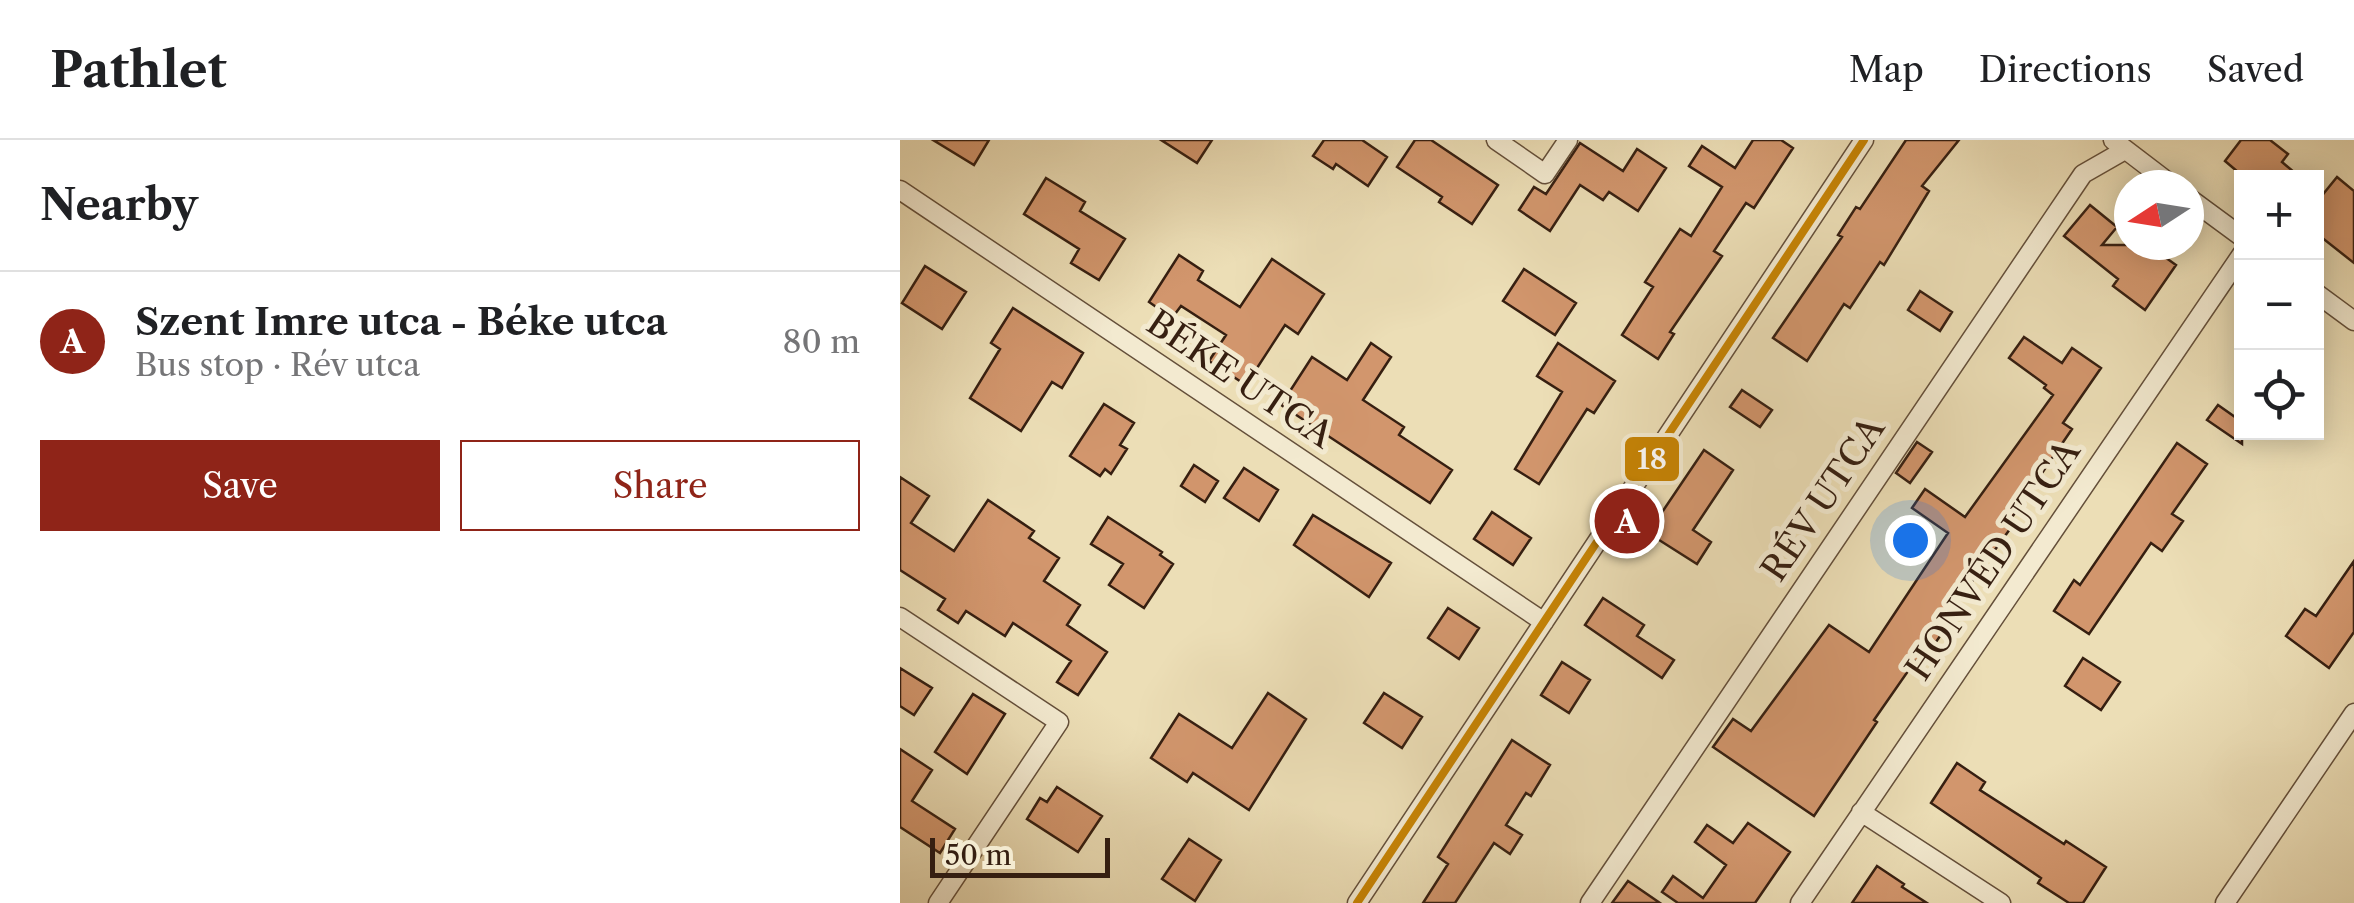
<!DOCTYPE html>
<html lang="en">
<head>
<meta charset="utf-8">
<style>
  body { margin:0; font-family:"Libre Caslon Text",serif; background:#f2f2f2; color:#202124 }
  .controls { position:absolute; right:30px; top:30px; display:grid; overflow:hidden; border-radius:0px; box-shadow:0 5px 25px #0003 }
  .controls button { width:90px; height:90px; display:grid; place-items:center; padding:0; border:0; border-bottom:2px solid #e0e0e0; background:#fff; color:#202124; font:50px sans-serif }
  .compass { position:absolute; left:1214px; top:30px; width:90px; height:90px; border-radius:50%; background:#fff; box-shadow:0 5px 25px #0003; rotate:258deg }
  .scale { position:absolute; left:30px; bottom:25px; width:180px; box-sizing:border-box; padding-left:10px; border:5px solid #361f11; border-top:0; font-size:28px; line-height:35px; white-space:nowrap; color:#361f11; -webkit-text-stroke:8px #f3ead0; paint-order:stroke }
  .you { position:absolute; left:1010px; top:400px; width:35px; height:35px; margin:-25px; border:8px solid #fff; border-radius:50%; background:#1a73e8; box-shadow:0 0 0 15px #1a73e833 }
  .badge { display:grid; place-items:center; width:65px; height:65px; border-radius:50%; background:#8f2418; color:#fff; font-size:32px; font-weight:700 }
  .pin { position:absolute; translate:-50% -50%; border:5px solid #fff; box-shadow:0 2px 10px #0006 }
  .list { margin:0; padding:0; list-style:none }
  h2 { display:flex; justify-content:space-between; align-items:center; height:130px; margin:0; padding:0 40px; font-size:42px }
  h2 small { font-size:32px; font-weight:400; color:#757577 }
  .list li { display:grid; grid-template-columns:65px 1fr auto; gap:30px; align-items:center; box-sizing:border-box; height:140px; padding:0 40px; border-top:2px solid #e0e0e0 }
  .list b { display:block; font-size:38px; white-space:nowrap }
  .list p { margin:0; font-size:32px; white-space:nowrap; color:#757577 }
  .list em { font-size:32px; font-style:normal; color:#757577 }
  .actions { display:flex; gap:20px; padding:30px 40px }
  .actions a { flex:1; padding:22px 0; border:2px solid #8f2418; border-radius:0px; text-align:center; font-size:35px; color:#8f2418 }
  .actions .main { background:#8f2418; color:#fff }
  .icon { flex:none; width:55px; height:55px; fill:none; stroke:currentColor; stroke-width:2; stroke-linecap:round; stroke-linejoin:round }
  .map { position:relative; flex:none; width:1454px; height:763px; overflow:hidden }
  header { display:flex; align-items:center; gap:60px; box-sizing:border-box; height:140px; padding:0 50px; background:#fff; border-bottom:2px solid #e0e0e0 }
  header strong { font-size:48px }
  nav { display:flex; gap:55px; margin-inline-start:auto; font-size:35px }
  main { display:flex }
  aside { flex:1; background:#fff }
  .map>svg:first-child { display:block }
</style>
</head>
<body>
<header>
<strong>Pathlet</strong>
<nav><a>Map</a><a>Directions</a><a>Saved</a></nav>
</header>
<main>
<aside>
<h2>Nearby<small></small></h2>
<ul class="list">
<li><span class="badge">A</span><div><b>Szent Imre utca - Béke utca</b><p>Bus stop · Rév utca</p></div><em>80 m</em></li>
</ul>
<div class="actions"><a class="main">Save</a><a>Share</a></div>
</aside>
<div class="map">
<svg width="1454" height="763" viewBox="0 0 1454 763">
  <rect width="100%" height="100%" fill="#ecdeb6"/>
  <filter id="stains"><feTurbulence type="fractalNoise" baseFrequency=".002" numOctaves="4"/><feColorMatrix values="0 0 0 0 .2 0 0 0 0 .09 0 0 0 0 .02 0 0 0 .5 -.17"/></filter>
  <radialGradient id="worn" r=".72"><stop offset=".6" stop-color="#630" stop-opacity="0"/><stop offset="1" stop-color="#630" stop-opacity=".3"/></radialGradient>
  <!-- building -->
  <path fill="#d2966d" stroke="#361f11" stroke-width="2.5" d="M33 0H89L74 25Z
    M261 0H312L297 23Z
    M424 0H462L487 17 468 46 436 24 433 29 413 16Z
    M515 0H531L598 45 572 84 539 62 542 57 497 27Z
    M853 0H881L893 8 854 68 846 63 814 111 822 116 770 192 774 194 758 219 722 195 753 147 745 142 780 89 791 96 822 47 789 26 802 6 835 28Z
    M1006 0H1059L1022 46 1029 51 984 125 980 122 950 168 944 164 907 221 873 198 942 97 938 95 956 67 960 69Z
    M1341 0H1370L1388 14 1382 22 1401 38H1345L1325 21Z
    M680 3 723 31 737 9 766 28 738 71 709 52 703 60 680 45 650 91 619 70 634 47 646 54Z
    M1437 37 1454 51V123L1416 93V63Z
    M146 38 185 62 180 71 225 99 199 140 171 123 179 109 124 74Z
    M1190 65 1217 87 1202 105H1248L1276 125 1245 170 1213 146 1218 139 1164 96Z
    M279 115 303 131 298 140 340 167 372 119 424 154 398 194 385 185 346 245 309 221 326 195 281 166 272 178 249 162Z
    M25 126 66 152 42 189 2 163Z
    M624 129 676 163 655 195 603 161Z
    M1020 151 1052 172 1040 191 1008 170Z
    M113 168 183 213 162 248 152 242 121 291 70 258 100 209 91 203Z
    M1124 197 1162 223 1172 208 1201 228 1163 283 1172 289 1106 386 1110 389 1040 486 1045 489 1020 525 1015 521 974 580 977 582 914 676 813 607 833 579 851 591 929 485 969 512 1048 393 1012 368 1025 349 1065 377 1153 255 1144 248 1146 245 1109 218Z
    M471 203 491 217 463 260 504 287 499 295 552 330 530 363 381 265 412 217 447 240Z
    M658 203 715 241 694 273 687 269 639 344 615 329 662 252 637 236Z
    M842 250 872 270 860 287 830 267Z
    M204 264 234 283 220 305 227 309 211 334 205 329 200 336 170 316Z
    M1318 265 1342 282V304L1307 280Z
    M1017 302 1032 312 1010 343 996 333Z
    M1277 303 1307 324 1272 374 1283 381 1262 411 1251 403 1189 494 1154 471 1174 440 1180 445Z
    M804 310 833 330 793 390 811 402 797 424 748 393Z
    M294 325 318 341 305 362 281 346Z
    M344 328 378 350 359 381 324 358Z
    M0 337 29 356 11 383 54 411 88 360 134 391 129 398 159 418 144 441 180 465 167 485 207 512 178 555 157 542 171 521 113 483 105 496 66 471 58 483 38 470 45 459 0 430Z
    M592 372 631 398 613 425 574 399Z
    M413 375 491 423 469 457 394 405Z
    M208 377 262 412 260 415 273 424 244 468 209 445 223 424 191 404Z
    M1454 421V492L1429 528 1386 496 1405 469 1416 476Z
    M703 458 744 485 737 496 774 520 762 538 685 485Z
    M548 468 579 488 559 519 528 498Z
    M1183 518 1220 542 1201 570 1165 546Z
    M662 522 690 540 669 573 641 555Z
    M0 528 32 548 14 575 0 566Z
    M368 553 406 579 349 670 293 633 287 642 251 618 279 574 332 608Z
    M484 553 522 577 502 608 464 583Z
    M73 554 105 574 67 634 35 612Z
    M612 600 650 625 631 656 626 653 606 685 622 695 610 714 594 703 555 763H523L548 724 538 717Z
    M0 609 32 630 12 661 55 689 40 713 0 687Z
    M1057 623 1085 642 1080 650 1164 704 1166 701 1206 727 1183 763H1169L1138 743 1141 738 1031 663Z
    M157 647 202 676 178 712 127 679 140 658 147 662Z
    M848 683 890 712 855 763H778L762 752 773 736 803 758 826 725 795 702 807 685 833 703Z
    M289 699 321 720 295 761 262 739Z
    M977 726 1004 744 1002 747 1027 763H952Z
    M728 741 760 763H712Z"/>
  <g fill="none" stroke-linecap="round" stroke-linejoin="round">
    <defs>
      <path id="street" d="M596 0 645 34 668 0
        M1213 0 1272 45
        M0 50 644 482
        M1289 58 1342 97
        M1416 153 1454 181
        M0 477 159 582 38 763
        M961 672 1101 763
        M457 763 964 0
        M690 763 1183 34 1225 10
        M900 763 1342 114
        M1325 763 1454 573"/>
    </defs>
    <!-- street casing -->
    <use href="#street" stroke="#644f3a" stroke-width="21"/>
    <!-- street -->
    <use href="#street" stroke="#f3ead0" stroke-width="18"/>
    <defs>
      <path id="bus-1" d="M457 763 964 0"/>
    </defs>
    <!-- bus-1 casing -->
    <use href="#bus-1" stroke="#f3ead0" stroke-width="15"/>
    <!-- bus-1 -->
    <use href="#bus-1" stroke="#c78404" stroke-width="8"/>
  </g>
  <g text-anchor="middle" stroke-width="10" stroke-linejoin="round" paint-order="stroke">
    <!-- street labels -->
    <g font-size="35" fill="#361f11" stroke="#f3ead0">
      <text transform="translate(340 239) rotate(34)" y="12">BÉKE UTCA</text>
      <text transform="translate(923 359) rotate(-56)" y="12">RÉV UTCA</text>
      <text transform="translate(1093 420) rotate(-56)" y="12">HONVÉD UTCA</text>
    </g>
  </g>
  <rect stroke="#f3ead0" stroke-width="4" x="723" y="295" width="58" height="48" rx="10" fill="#c78404"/>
  <g font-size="28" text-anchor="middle" font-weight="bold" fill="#fff">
    <text x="752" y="329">18</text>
  </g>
  <rect width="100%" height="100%" filter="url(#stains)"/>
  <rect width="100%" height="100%" fill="url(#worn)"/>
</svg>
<div class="controls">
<button>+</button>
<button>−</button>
<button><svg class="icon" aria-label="locate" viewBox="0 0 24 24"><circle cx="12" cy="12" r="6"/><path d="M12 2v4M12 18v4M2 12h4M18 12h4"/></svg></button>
</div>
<svg class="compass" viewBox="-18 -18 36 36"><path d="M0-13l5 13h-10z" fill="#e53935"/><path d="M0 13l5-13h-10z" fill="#757577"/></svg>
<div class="scale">50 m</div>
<div class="you"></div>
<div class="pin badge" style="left:727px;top:381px">A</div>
</div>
</main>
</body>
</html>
